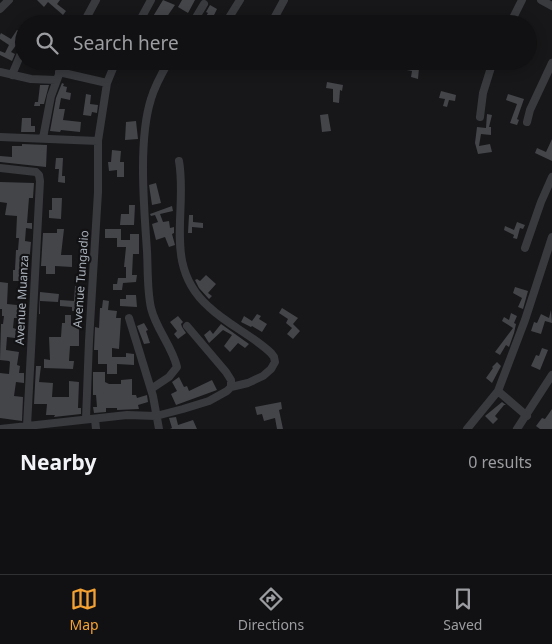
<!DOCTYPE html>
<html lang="en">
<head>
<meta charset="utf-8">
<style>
  body { margin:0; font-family:"Noto Sans",sans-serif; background:#1e1f21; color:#f1f3f6 }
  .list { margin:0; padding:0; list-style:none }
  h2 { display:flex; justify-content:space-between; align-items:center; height:65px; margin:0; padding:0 20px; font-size:21px }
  h2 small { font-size:16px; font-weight:400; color:#9c9da0 }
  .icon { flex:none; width:28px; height:28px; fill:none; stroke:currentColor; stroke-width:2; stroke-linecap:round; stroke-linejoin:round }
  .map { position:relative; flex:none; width:552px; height:429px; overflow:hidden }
  .search { position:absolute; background:#111113; box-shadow:0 2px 12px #0003; left:15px; right:15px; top:15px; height:55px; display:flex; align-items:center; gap:12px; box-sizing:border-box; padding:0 18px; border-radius:28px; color:#9c9da0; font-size:19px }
  .sheet { height:145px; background:#111113 }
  nav { display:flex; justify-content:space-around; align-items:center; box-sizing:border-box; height:70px; border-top:1px solid #303133; background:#111113; font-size:14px; color:#9c9da0 }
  nav a { display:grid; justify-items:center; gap:2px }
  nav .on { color:#f4a134 }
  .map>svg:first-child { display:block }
</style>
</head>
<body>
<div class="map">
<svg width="552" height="429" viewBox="0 0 552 429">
  <rect width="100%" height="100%" fill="#171719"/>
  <!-- building -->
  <path fill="#434549" d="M37 0H60L57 4 66 11 63 15 48 2 44 7Z
    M163 0 175 5 162 24 152 18Z
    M182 0H195L188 13 178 7Z
    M210 5 217 9 211 21 215 24H201L208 13 206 12Z
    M17 30 21 33 15 42 17 44 11 52 15 54 12 61 0 55V51L5 53 9 45 0 39V35L1 33 11 39Z
    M402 63 419 68 418 79 411 77 412 71 401 69Z
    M327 82 343 85 342 91 340 90 339 103 333 102V89L326 88Z
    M62 83 64 84 63 86 67 87 66 92 71 93 70 100 61 98 59 109H65L63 120 81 122 80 132 61 130 60 132 50 131 56 98Z
    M40 85H49L44 104H40V106H34L35 102H38Z
    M441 91 456 95 455 101 449 100 447 107 443 106 445 99 439 98Z
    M86 94 91 95 90 104 98 105 97 113 92 112 91 116 83 115Z
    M508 94 524 99 517 119 519 120 517 125 510 123 517 104 506 100Z
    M328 114 331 131 322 132 320 115Z
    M487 114 492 115 489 127H491V135L481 134 479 146 490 144 492 152 478 154 475 143 477 127 486 128Z
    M22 118H31V126H35V132H21Z
    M136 121 138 139 125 140 126 122Z
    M552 139V161L535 153 537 148 546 152Z
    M22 144 47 145 46 167 0 162V156L12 157V146H22Z
    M112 150 121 151 120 162H124V177H117V170L109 171 108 162H111Z
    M56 158H63L62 176H65V183L58 182 59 169H55Z
    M0 182 34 183 33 198H29L27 223H32V229L26 228 25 241 31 242 28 275H20V281H13V270H15L16 250H18L19 238H16L17 216 5 215 7 203 0 202Z
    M156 183 161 203 152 205 149 185Z
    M52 198H62L61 219 49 218V210H52Z
    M129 205H135L134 225H120L121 214H129Z
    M172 206 173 211 160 214 163 222 169 221 170 228 174 227V233L172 234 175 245 169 247 165 237 156 240 152 224 158 222 155 215 151 216 150 214Z
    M189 215H193V222L203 223V228L192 227V233H188Z
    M517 222 525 225 523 229 520 228 517 239 513 238 514 235 504 230 505 226 514 230Z
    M57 229H64L61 255H72V267L55 266V274H46V266H41L43 233H57Z
    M105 229H121V240H130V234H139V254H133L132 275H137L136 282 123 283 122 290H113V284H117L118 278H126V267H124L126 247H117V238H105Z
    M206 275 216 284 208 293 212 296 209 299 199 288 195 280 197 279 200 281Z
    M0 282 8 283 7 304 27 306V311L19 310 18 318H14L13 328 16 329 15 338 7 337 6 350 19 352 17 365 20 366 19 373H24V383L16 382 14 396 23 397 22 421 0 418V373L9 374 10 362 9 361 0 360 1 324H3L4 316H2V309H0Z
    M75 286 80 287 79 301H82V311H72V307L60 306V300L74 301Z
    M515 287 528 291 523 309 518 307 522 298 513 293Z
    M40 292 59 294 58 302 40 301V314H39Z
    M126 295H136L137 307 120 306V299H126Z
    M103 300 109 301 108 310 117 311 116 318H121L119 349 112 348V357H126V353L134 354V365L117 364V374H107V364H98V350H94L95 327 99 328 100 308H102Z
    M282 308 298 318 293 324 300 331 293 339 287 334 292 328 286 323 288 319 279 313Z
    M551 310 552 323 545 321 541 334 531 331 534 322 537 323 541 314 549 318Z
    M511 313 517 316 514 323 516 324 514 333 509 347 506 345 500 355 495 352 513 328 502 321 504 317 509 320Z
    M257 314 261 316 259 319 267 324 262 332 252 326 251 327 241 322 244 316 252 321Z
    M65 315H71V323H79V346H70L69 361H74L73 369 44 368V359L50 360 49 337H61L62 323H65Z
    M178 316 183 322 181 324 182 327 186 333 178 339 174 334 177 331 170 322Z
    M144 323 148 330 146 331 150 343 144 344 137 326Z
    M221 324 249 344 245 348 238 343 230 352 224 346 232 335 223 330 209 343 204 335 210 330 213 334Z
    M542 348 548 350 540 370 531 366 536 355 539 356Z
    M497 362 501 366 492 383 486 378 493 368 492 367Z
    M36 366H41L39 382 53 383 52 397H69V381L79 382 78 408H81V414L54 417 55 415H46L47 404H34Z
    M93 372H105V382L109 384H121V380L132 379V395H136L137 398 147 395 148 402 138 405 139 409 117 410V408H106V412L94 413 93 407H97L96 395H93Z
    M179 377 184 387 187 386 189 391 212 380 217 390 176 405 171 394 177 391 172 382Z
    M281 402 282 409 279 410 283 429H277L275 418 264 421 262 414 257 415 255 407Z
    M502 402 506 405H504L495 416 498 419 493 424 485 416Z
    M552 409V429H540L536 426 542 418 545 419Z
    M176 417 178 425 193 420 197 429H170L172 428 169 418Z"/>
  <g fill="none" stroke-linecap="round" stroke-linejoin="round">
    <!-- minor -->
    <path stroke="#383a3e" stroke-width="8" d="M541 0 552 6
      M0 9 9 0
      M39 24 42 21
      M83 24 96 0
      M138 24 151 0
      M192 24 204 4
      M225 24 240 0
      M271 24 284 0
      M510 24 522 0
      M0 72 31 79 56 80
      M59 72 107 83
      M12 75 24 46
      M480 117 483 93 493 61
      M527 122 530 110 552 63
      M0 137 98 141
      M43 138 51 96 64 61
      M0 168 36 172 39 175 40 181 27 426
      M525 248 541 202 552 177
      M129 318 153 396 159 429
      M187 326 226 372 231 380V387
      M151 389 169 377 177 367C172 346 156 329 151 308 147 290 148 269 147 251 144 207 138 140 151 99 155 85 162 73 169 61
      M498 391 527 416
      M86 419 89 341 98 192V141L107 83 116 61
      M95 419 96 429
      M0 429 127 415 156 416 183 409 209 401 227 391 231 387 248 383 263 376 271 369 275 362 274 357 271 353C252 335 228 325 209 307 162 266 188 212 179 161
      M467 429 498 391 525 320 552 237
      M517 429 552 375"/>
  </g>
  <g text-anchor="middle" stroke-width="4.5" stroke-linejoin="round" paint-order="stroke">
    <!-- street labels -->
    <g font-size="12" fill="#a9b0b9" stroke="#121214">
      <text transform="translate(81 279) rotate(-86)" y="4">Avenue Tungadio</text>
      <text transform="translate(22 300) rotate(-87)" y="4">Avenue Muanza</text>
    </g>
  </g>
</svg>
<div class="search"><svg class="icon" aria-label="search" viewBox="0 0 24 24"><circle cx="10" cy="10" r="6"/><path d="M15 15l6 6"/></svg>Search here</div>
</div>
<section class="sheet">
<h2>Nearby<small>0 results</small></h2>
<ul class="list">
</ul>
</section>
<nav>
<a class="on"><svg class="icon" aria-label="map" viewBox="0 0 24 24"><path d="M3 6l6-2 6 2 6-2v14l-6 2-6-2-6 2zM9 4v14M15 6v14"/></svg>Map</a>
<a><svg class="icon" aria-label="directions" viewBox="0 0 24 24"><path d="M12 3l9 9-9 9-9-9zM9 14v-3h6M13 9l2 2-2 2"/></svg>Directions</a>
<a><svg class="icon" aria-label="saved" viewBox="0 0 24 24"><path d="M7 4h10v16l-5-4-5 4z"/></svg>Saved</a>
</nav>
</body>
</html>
